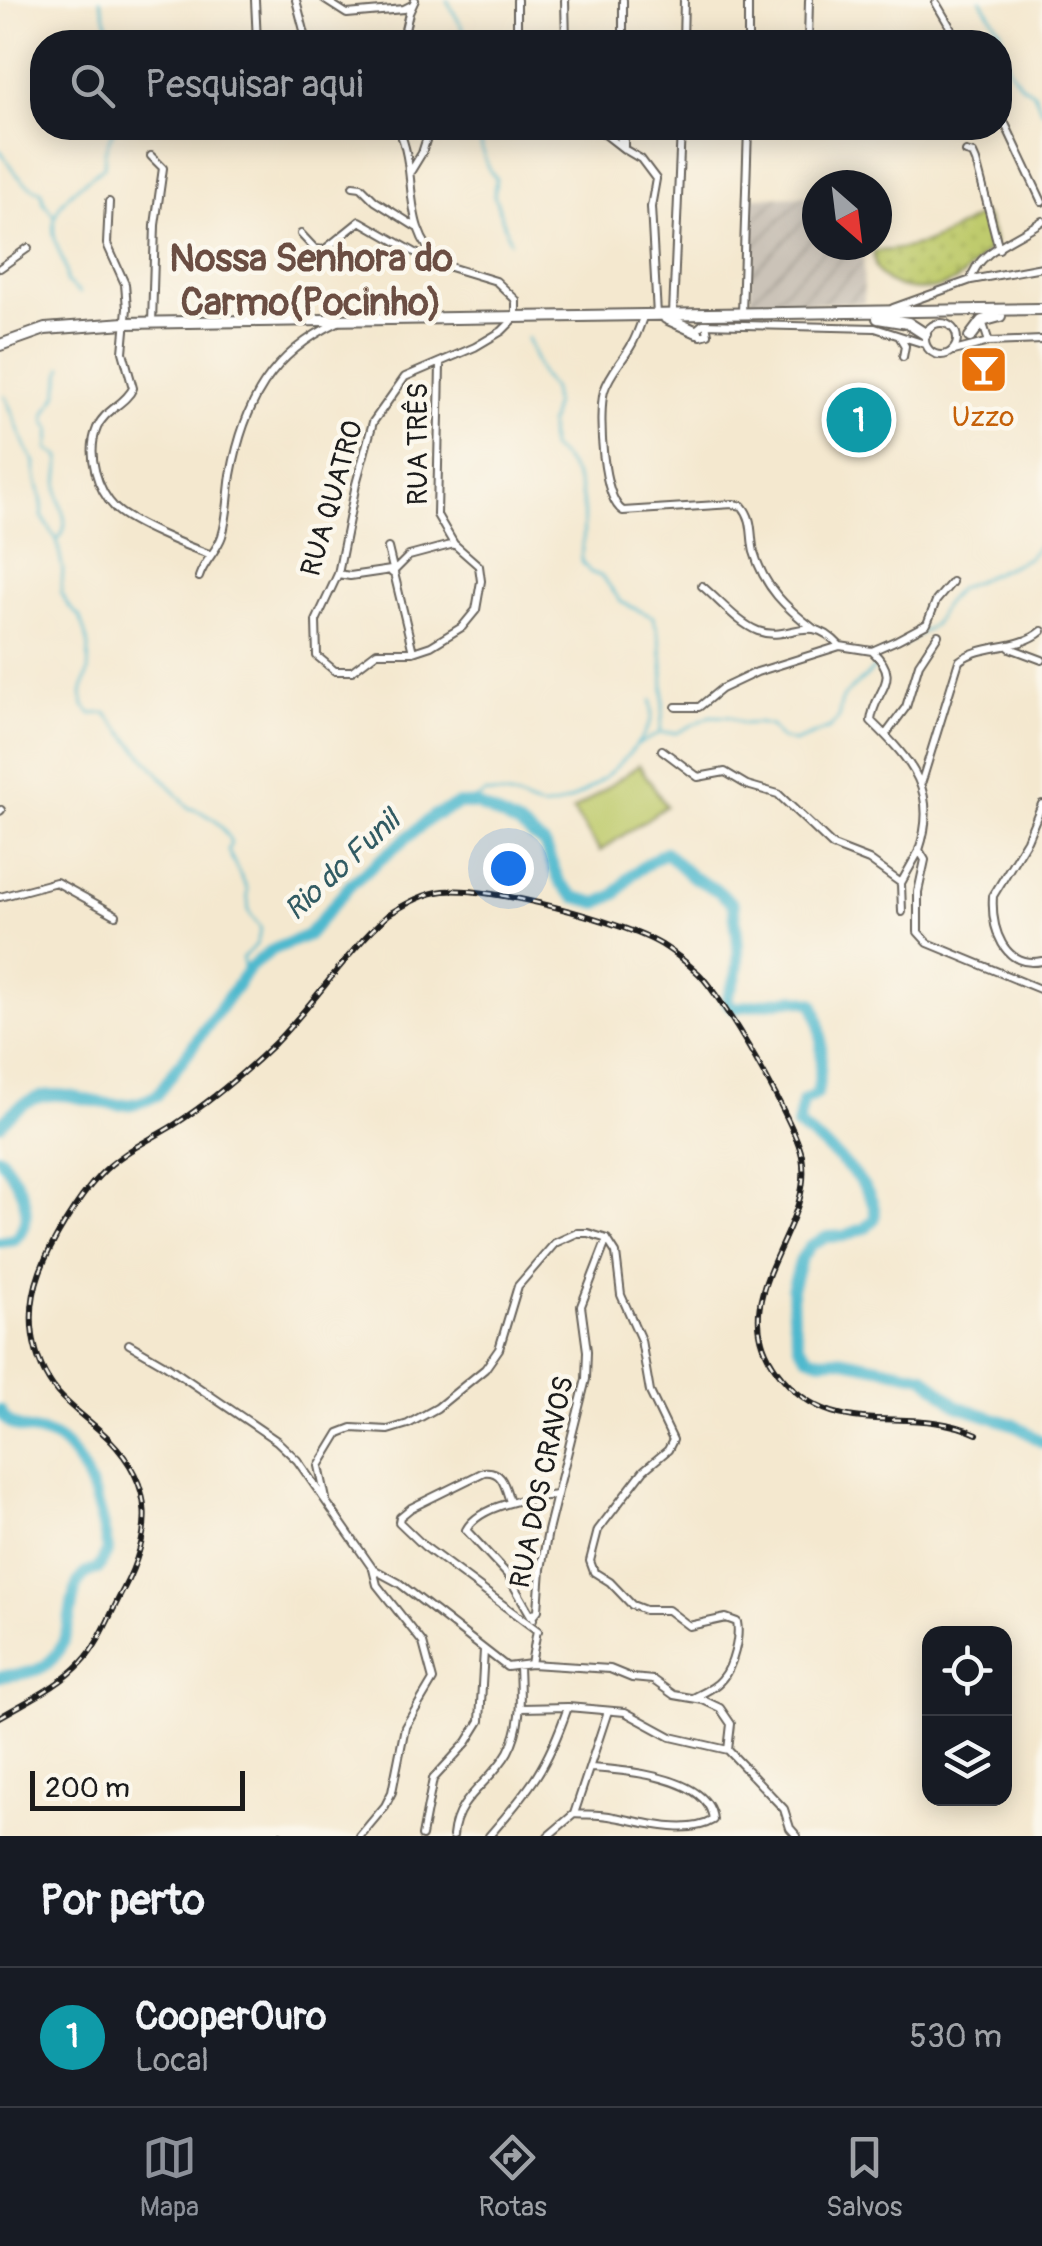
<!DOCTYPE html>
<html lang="pt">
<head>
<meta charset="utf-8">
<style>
  body { margin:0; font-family:Pangolin,sans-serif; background:#242831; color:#f1f3f6 }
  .controls { position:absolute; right:30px; bottom:30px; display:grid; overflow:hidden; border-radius:20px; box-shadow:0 5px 25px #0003 }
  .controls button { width:90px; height:90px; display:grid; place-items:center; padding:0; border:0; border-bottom:2px solid #363941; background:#171b24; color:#f1f3f6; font:50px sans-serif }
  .compass { position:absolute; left:802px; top:170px; width:90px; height:90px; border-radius:50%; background:#171b24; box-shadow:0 5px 25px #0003; rotate:152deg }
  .scale { position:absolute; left:30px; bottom:25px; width:215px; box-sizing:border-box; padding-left:10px; border:5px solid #1c1c1c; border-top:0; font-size:28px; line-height:35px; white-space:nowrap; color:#1c1c1c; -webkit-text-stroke:8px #fbf7ec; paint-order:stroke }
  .you { position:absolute; left:508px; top:868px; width:35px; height:35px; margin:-25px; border:8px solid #fff; border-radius:50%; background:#1a73e8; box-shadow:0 0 0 15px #1a73e833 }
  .badge { display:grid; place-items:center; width:65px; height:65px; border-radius:50%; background:#8c9099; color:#fff; font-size:32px; font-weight:700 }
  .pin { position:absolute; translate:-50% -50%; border:5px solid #fff; box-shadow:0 2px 10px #0006 }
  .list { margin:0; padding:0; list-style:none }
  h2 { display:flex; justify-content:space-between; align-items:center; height:130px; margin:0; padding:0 40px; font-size:42px }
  h2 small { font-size:32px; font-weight:400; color:#9ea1a6 }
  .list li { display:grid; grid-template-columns:65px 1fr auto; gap:30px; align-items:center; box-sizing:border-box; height:140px; padding:0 40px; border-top:2px solid #363941 }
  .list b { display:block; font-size:38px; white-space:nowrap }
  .list p { margin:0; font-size:32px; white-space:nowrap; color:#9ea1a6 }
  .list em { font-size:32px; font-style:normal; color:#9ea1a6 }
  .icon { flex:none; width:55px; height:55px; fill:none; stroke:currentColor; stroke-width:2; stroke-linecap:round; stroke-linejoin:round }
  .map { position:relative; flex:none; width:1042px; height:1836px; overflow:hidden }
  .search { position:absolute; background:#171b24; box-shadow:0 5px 25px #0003; left:30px; right:30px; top:30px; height:110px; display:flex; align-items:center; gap:25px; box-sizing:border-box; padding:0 35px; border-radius:40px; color:#9ea1a6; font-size:38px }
  .sheet { height:270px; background:#171b24 }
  nav { display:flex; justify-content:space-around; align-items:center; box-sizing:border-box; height:140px; border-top:2px solid #363941; background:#171b24; font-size:28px; color:#9ea1a6 }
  nav a { display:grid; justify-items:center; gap:5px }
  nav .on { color:#8c9099 }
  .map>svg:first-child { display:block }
</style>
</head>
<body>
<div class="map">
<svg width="1042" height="1836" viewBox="0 0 1042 1836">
  <defs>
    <pattern id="industrial-furrows" width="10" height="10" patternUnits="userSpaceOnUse" patternTransform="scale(2.5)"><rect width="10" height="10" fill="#cbc3b8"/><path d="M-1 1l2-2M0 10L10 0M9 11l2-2" fill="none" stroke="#aea79e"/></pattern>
    <pattern id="green-dots" width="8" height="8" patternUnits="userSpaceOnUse" patternTransform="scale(2.5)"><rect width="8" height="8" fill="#bfcb6d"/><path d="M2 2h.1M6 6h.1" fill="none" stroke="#a4ae5e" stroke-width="1.8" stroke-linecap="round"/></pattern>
  </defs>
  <rect width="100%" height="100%" fill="#fbf7ec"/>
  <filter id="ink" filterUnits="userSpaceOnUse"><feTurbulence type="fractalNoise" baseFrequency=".01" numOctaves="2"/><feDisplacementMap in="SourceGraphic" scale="20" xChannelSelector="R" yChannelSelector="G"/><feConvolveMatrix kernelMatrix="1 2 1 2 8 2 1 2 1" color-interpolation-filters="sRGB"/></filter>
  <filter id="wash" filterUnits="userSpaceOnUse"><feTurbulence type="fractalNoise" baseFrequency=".0048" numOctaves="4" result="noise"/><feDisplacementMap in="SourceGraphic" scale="40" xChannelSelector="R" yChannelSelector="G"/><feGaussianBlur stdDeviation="2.25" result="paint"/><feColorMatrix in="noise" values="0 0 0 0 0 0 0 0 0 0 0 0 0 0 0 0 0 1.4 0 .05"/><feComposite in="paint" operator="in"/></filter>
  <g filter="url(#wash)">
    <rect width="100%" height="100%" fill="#f4e8cf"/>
    <!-- industrial -->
    <path fill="url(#industrial-furrows)" d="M817 196V245H863L864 303H750L752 197Z"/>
    <!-- green -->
    <path fill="url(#green-dots)" stroke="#6e7444" stroke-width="2.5" d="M981 214 986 217 995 242C984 253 973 268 961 277 935 298 869 295 874 251 921 250 942 238 981 214Z"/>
    <!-- pitch -->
    <path fill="#bfcb6d" stroke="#6e7444" stroke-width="2.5" d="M639 765 666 806 600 851 573 811Z"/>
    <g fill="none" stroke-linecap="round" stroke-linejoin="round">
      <!-- stream -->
      <path stroke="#50b9ce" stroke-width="2.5" d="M100 0 113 42
        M447 0 470 42
        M981 0 1001 31 1008 67 1020 84 1034 93 1042 111
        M482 128C478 147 485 164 496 179L494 195 510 241
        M0 150C13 169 19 183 42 192L44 203 54 215
        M80 293 66 282C67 265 61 259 56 243 44 206 77 187 104 167L105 151 114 128
        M527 338 541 375 552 389 554 406 549 425 550 449C589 472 586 522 581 561L590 572 603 577 621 602 653 617C666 651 666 697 660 733
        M63 367C60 375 60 385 58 393 52 410 37 412 51 430L48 449 60 457C61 469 57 480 58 492 60 512 73 523 57 541L63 571 61 592 68 606 80 617 89 647 88 672 82 693 84 706 91 714 106 713 189 808C211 814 220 822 231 842L228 851 247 889 249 912 261 929 256 945 242 958 246 973
        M4 395C16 417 20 442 35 462 33 481 45 497 42 516L56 539
        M903 645 934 624 945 603 958 589 1028 558 1042 542
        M639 744 660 733H677L710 716 730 717 743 724 757 723 771 726 780 738 794 742 830 728 839 718C839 686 861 688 876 665
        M468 804 486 793C497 794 507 795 517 798 524 801 533 806 540 807 575 811 638 753 650 723 653 716 652 709 651 700"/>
      <!-- river -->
      <path stroke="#50b9ce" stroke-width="12" d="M0 1125C57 1058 97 1129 157 1095L250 967 272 950 308 935 351 884 433 816 459 804H476L518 825 544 844 560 883 575 897 598 903 616 894 631 875 665 852 691 876 718 891 733 904C736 926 740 949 737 971 736 983 728 990 727 1002L734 1008 794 999 813 1003C825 1030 822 1066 817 1094L803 1101 798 1126C824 1144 877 1185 875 1218L865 1228 844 1236 827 1237 811 1245 801 1259 792 1289 793 1317 799 1345 807 1355 820 1360 839 1359 924 1376 957 1406 1015 1425 1042 1442
        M0 1157C18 1180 39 1213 15 1239L0 1242
        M0 1410C12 1437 39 1425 60 1441 89 1464 101 1515 108 1550L98 1569C56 1574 87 1644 39 1669 27 1675 12 1674 0 1677"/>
    </g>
  </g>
  <g filter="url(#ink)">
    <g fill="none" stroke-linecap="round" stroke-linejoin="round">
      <defs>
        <path id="street" d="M255 0 257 42
          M296 0 307 42
          M325 0 347 14 404 9 412 5
          M517 0V26L522 42
          M565 0 566 42
          M623 0V42
          M748 0V42
          M936 3 959 42
          M402 42 409 13 415 0
          M683 42 684 0
          M808 42 809 0
          M1000 113 1042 202
          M398 128C420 173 399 229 443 264
          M597 128 624 149
          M617 128 622 143
          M624 128V149L641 159 656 179 651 207 657 315
          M966 152 973 154 976 161 999 249
          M151 156 163 168 155 225 152 323
          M411 171 422 153 430 128
          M353 186 361 187 375 201 416 227
          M109 202 107 244 125 284 127 308 123 352 133 388C126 404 104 410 97 428 86 454 97 490 116 509 131 523 188 547 209 554
          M301 234 315 249 324 250 360 221 430 261 496 281 516 300V317L502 331 475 347 405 377 373 422 356 484 338 574 316 621 317 656 335 671H352L377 652H413L431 646 462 627 476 610 481 581 479 566 454 544 437 515 440 364
          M0 268 28 248
          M971 280C976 251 1020 237 1042 221
          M893 308 971 280 1042 267
          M673 314 681 128
          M742 314 748 128
          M644 315C640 325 637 335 632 344 623 361 610 372 604 391 598 415 602 498 623 511L733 504 742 506C754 520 750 535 754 552 764 587 786 608 814 629
          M982 321 989 342
          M925 339a16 16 0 1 1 32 0a16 16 0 1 1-32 0Z
          M706 324 708 334 701 336 697 329 703 324 875 328 925 344
          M899 336 905 346 903 357
          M954 351 989 342 1042 340
          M388 548 413 652
          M392 573 409 556 454 544
          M338 574 350 576 391 570
          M199 577C204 561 217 551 222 536 228 517 228 495 231 475 244 403 271 354 338 322
          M702 586C719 600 738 623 758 631 790 643 807 610 840 646
          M1010 648 1042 660
          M872 651C904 680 874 689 871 721 912 761 939 792 919 850L925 860 918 892V932L928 943 1042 990
          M676 707H699L721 689 757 672 840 646 872 651 897 640 927 624 936 601 952 582
          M886 734 906 707 919 664 938 635
          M662 750 698 777 725 772 747 785 778 794 833 846 869 860 901 883
          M922 781 959 661C982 643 1018 651 1042 631
          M1042 804 1027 840 993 896C991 928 1003 969 1042 961
          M0 811 1 810
          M0 897 56 882 116 915
          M902 912 901 883 919 851
          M129 1344 167 1366 277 1441 297 1460 373 1569 377 1585 423 1643 433 1680 405 1727 392 1792 385 1806 360 1836
          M326 1499 319 1466 339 1433 352 1428 388 1430 408 1424 437 1408 485 1369 499 1349 518 1286 555 1243 577 1233H588L607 1239 616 1253 621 1295 641 1340 650 1392 673 1440 668 1450 644 1470 598 1530 590 1561 594 1572 610 1582 632 1605 645 1610H668L689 1626 726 1618 737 1622C740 1637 733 1667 722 1679 715 1688 703 1693 693 1698
          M510 1502C505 1487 503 1470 484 1472L411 1508 400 1517 399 1522 424 1546 538 1631
          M373 1569 399 1583 507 1667 531 1664 610 1669 632 1678 653 1680 674 1695 703 1700 720 1708 731 1724 728 1750 784 1809 790 1828 797 1836
          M532 1617 538 1610 541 1569 548 1531 586 1379 587 1351 581 1306 607 1239
          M533 1619 507 1574 466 1530C479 1505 531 1497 557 1495
          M531 1664 537 1630
          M521 1708 568 1707 625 1712 671 1737 728 1750
          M574 1814C587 1815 601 1814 614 1817 644 1822 687 1836 713 1820 710 1777 624 1770 591 1768
          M268 1836H280
          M422 1836 433 1779 467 1742 480 1721 484 1650
          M453 1836C456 1797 490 1784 508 1752 523 1724 520 1696 519 1666
          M489 1836C531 1788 547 1768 568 1707
          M548 1836 574 1814 608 1711"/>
        <path id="primary" d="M666 318 697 332
          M878 318 908 323 925 334
          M970 337 982 321 1000 316
          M0 345 45 329 125 323 1042 309"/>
      </defs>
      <!-- street casing -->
      <use href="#street" stroke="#68635b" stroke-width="10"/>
      <!-- primary casing -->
      <use href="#primary" stroke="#68635b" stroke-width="14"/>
      <!-- street -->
      <use href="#street" stroke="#fff" stroke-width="6"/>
      <!-- primary -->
      <use href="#primary" stroke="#fff" stroke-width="10"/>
      <defs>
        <path id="rail" d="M0 1717C27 1701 60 1686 82 1662 100 1643 110 1614 123 1590 152 1534 156 1487 109 1439 93 1423 73 1410 58 1393 30 1359 25 1313 40 1272 50 1244 78 1198 99 1176 120 1153 148 1141 174 1125 210 1102 243 1074 274 1044 315 1003 346 952 389 914 406 904 424 893 444 891 490 886 622 921 662 945 675 953 687 963 698 973 722 995 796 1124 802 1156 816 1232 720 1294 777 1371 833 1447 906 1401 977 1434"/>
      </defs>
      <!-- rail casing -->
      <use href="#rail" stroke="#1c1c1c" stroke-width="6"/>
      <!-- rail -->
      <use href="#rail" stroke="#fbf7ec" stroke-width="2.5" stroke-dasharray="8" stroke-linecap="butt"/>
    </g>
  </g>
  <!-- icons -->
  <defs>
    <symbol id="bar-square" viewBox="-11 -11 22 22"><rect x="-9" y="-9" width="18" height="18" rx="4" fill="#e8710a" stroke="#fbf7ec"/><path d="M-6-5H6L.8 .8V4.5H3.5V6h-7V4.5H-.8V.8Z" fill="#fff"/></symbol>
  </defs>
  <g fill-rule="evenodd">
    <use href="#bar-square" x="956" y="342" width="55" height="55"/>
  </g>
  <g text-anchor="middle" stroke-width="9" stroke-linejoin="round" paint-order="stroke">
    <!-- food labels -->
    <g font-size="28" fill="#c56008" stroke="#fbf7ec">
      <text x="983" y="426">Uzzo</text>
    </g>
    <!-- street labels -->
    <g font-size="28" fill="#1c1c1c" stroke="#fbf7ec">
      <text transform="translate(417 444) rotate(-90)" y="10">RUA TRÊS</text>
      <text transform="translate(331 498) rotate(-74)" y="10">RUA QUATRO</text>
      <text transform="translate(541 1482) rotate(-78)" y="10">RUA DOS CRAVOS</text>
    </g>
    <!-- water labels -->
    <g font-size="30" font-style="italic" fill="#315b63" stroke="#fbf7ec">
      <text transform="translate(342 865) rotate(-43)" y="10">Rio do Funil</text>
    </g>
    <!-- district labels -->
    <g font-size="38" font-weight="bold" fill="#6b4e43" stroke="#fbf7ec">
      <text x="311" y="271">Nossa Senhora do<tspan x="311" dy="44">Carmo(Pocinho)</tspan></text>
    </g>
  </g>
</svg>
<div class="controls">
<button><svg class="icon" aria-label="locate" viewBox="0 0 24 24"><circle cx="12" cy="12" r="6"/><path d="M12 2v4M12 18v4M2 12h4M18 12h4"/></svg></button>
<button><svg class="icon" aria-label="layers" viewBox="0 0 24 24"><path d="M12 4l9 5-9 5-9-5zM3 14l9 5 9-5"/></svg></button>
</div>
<svg class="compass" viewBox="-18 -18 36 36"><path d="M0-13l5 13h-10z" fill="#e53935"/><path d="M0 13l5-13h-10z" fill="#9ea1a6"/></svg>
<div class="scale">200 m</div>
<div class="you"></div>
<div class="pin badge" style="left:859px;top:420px;background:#0f9aa8">1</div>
<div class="search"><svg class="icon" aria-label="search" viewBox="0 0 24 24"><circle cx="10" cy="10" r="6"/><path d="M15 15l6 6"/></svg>Pesquisar aqui</div>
</div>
<section class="sheet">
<h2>Por perto<small></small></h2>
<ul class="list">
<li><span class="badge" style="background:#0f9aa8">1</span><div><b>CooperOuro</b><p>Local</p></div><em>530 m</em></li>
</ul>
</section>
<nav>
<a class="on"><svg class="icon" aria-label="map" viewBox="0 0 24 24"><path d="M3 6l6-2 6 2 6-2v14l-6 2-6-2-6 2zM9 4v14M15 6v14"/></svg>Mapa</a>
<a><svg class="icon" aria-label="directions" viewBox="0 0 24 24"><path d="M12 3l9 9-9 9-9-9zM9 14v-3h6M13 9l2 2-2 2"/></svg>Rotas</a>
<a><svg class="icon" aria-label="saved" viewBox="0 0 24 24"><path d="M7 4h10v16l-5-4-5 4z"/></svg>Salvos</a>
</nav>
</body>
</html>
